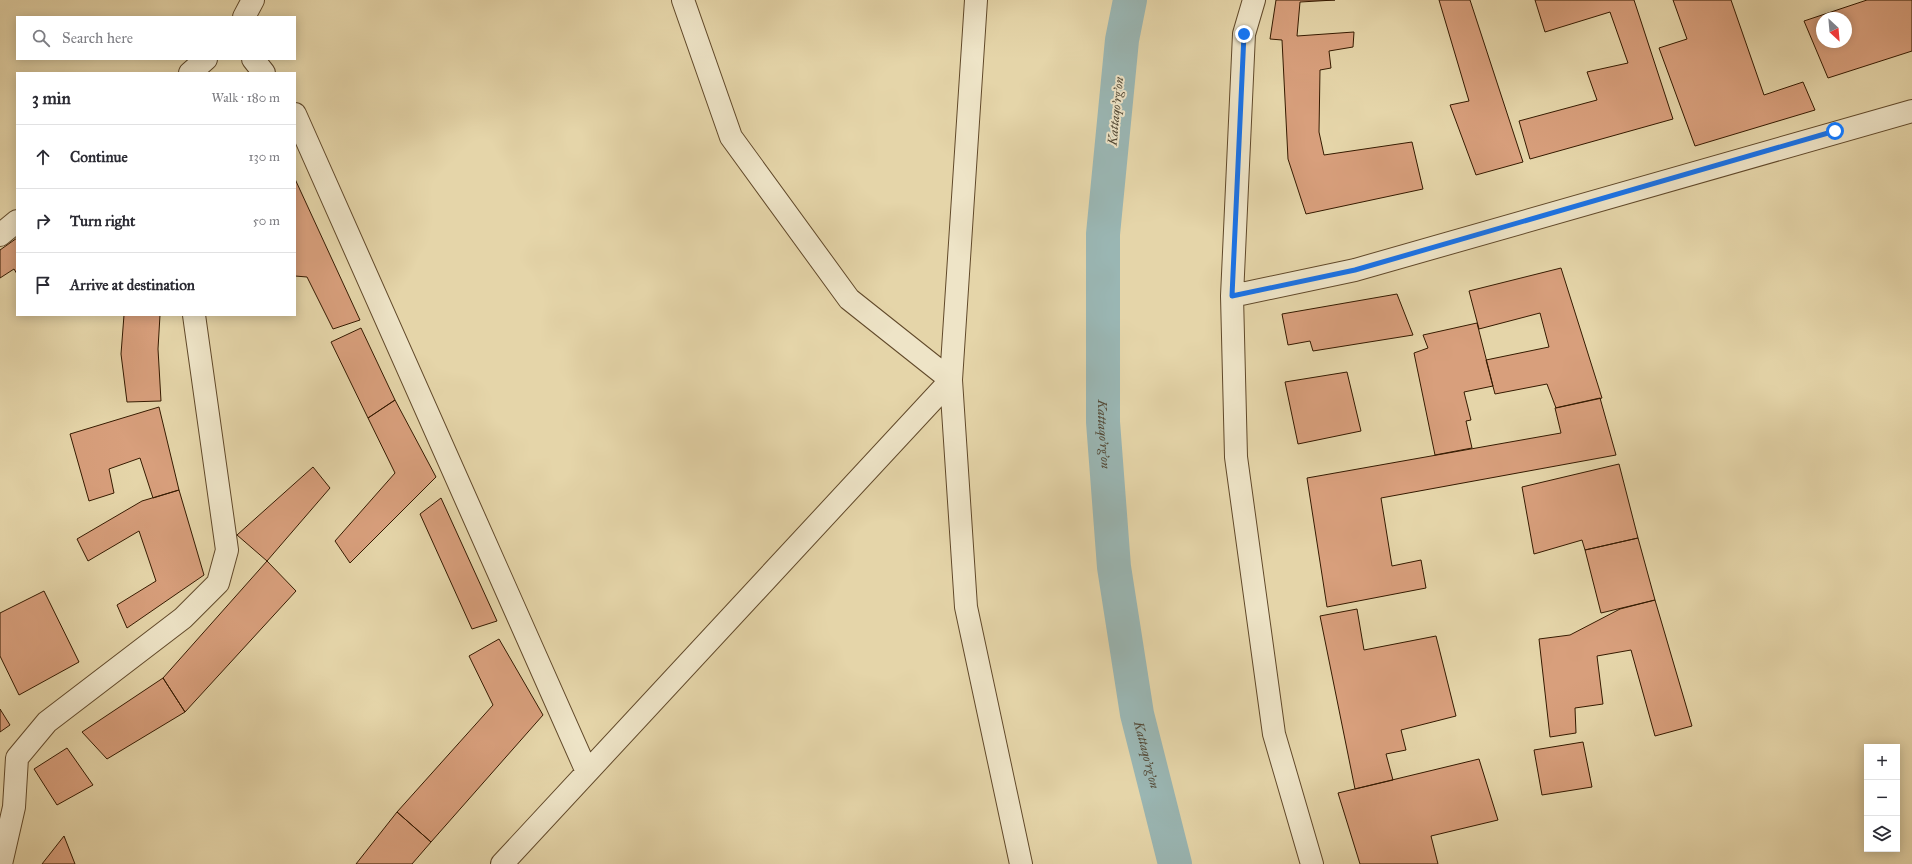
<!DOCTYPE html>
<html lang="en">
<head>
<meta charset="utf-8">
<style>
  body { margin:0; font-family:"IM FELL Great Primer",serif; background:#f2f2f3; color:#2b2b33 }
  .controls { position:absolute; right:12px; bottom:12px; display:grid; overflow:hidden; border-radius:0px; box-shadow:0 2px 10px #0003 }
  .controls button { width:36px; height:36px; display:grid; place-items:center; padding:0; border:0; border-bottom:1px solid #e1e1e2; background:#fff; color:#2b2b33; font:20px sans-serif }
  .compass { position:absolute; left:1816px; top:12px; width:36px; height:36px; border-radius:50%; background:#fff; box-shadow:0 2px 10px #0003; rotate:154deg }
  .stop { position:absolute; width:12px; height:12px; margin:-9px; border:3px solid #1a73e8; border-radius:50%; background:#fff }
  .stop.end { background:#1a73e8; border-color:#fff; box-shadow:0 1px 4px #0008 }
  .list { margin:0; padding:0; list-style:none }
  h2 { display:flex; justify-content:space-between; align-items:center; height:52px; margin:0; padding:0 16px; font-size:17px }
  h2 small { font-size:13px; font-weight:400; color:#7c7c81 }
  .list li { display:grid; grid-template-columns:26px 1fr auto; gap:12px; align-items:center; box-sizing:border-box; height:64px; padding:0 16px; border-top:1px solid #e1e1e2 }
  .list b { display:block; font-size:15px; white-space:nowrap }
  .list em { font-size:13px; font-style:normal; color:#7c7c81 }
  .icon { flex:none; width:22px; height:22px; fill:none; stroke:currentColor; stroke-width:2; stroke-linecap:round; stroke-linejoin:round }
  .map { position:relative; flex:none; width:1912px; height:864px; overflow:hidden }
  .search { position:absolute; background:#fff; box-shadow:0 2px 10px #0003; left:16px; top:16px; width:280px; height:44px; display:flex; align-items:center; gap:10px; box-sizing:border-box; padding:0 14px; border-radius:0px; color:#7c7c81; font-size:15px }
  .panel { position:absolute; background:#fff; box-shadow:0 2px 10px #0003; left:16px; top:72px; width:280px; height:244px; border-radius:0px }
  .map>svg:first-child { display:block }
</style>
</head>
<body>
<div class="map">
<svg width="1912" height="864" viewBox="0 0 1912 864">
  <rect width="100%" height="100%" fill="#e5d5a9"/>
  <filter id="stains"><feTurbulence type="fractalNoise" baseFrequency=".005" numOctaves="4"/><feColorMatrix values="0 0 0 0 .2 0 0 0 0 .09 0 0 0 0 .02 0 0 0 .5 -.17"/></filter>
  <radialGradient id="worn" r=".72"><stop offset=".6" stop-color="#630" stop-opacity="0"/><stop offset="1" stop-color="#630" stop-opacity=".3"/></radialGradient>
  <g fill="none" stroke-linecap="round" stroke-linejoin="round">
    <!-- canal -->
    <path stroke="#9ab6b3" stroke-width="34" id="s1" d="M1130 0 1122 40 1103 234V422L1114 567 1137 714 1175 864"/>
  </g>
  <!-- building -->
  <path fill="#d89f7c" stroke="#351a00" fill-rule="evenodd" d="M1276 0H1335L1300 2 1297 36 1354 32 1353 47 1329 51 1331 68 1320 70 1319 132 1324 155 1412 142 1423 189 1306 214 1288 159 1282 40 1270 39Z
    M1439 0H1470L1523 162 1476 175 1450 105 1469 101Z
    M1535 0H1634L1673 119 1530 159 1519 121 1597 100 1587 72 1628 63 1610 12 1545 32Z
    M1673 0H1731L1764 95 1803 82 1815 110 1695 146 1659 48 1687 39Z
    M1867 0H1912V51L1828 78 1804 21ZM1822 18H1846V42H1822Z
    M295 179 360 320 333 329 307 277 295 276Z
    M17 238V274L14 269 0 278V250Z
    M1561 268 1602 398 1556 408 1547 384 1495 394 1486 360 1549 347 1540 313 1479 329 1469 291Z
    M1397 294 1413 335 1313 351 1310 341 1288 345 1282 314Z
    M124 315H160L158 349 161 401 127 402 121 354Z
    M1477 323 1493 386 1464 392 1471 420 1466 421 1472 448 1435 455 1414 353 1428 348 1423 335Z
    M361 328 395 400 368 418 331 342Z
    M1347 372 1361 431 1298 444 1285 382Z
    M1600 398 1616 455 1381 498 1392 566 1421 560 1426 588 1327 607 1307 478 1561 433 1555 408Z
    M395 400 436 477 350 563 335 541 395 473 368 418Z
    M159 407 179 490 153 498 140 458 109 469 114 493 89 501 70 434Z
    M1619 464 1638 538 1585 550 1582 540 1534 554 1522 487Z
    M313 467 330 488 267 561 237 535Z
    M179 490 204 575 127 628 117 605 156 581 139 531 88 561 77 539 142 501Z
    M441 498 497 621 472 629 420 514Z
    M1638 538 1655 600 1601 613 1585 550Z
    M267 561 296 591 185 712 163 678Z
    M44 591 79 662 19 695 0 656V613Z
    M1655 600 1692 726 1655 736 1631 650 1597 656 1603 704 1575 708 1576 733 1550 737 1539 639 1570 635 1620 609Z
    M1357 609 1364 650 1436 636 1456 716 1401 730 1406 750 1386 754 1393 780 1355 789 1320 616Z
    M499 639 543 715 431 842 397 812 493 705 469 656Z
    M163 678 185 712 107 759 82 732Z
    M0 709 10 725 0 732Z
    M1583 742 1592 787 1542 795 1534 750Z
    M67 748 93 785 57 805 34 769Z
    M1479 759 1498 820 1431 836 1438 864H1360L1338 793Z
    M397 812 431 842 412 864H356Z
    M64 836 75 864H42Z"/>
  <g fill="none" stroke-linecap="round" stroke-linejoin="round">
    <defs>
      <path id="minor" d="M976 0 951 380 966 607 1021 864
        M1254 0 1244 34 1232 296 1236 457 1274 734 1312 864
        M244 17 253 0
        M253 59 264 73
        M190 73 206 59
        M295 114 587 772
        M0 235 17 221
        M1232 296 1355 270 1912 111
        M1 864 14 807 17 758 47 722 183 618 218 583 227 550 194 315
        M502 864 951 380 849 299 731 137 683 0"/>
    </defs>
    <!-- minor casing -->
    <use href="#minor" stroke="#61492a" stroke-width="24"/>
    <!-- minor -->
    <use href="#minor" stroke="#eee4c7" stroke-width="22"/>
  </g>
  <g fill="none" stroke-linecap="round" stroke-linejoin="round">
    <!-- route -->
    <path stroke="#1a73e8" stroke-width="5" d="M1244 34 1232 296 1355 270 1835 131"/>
  </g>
  <g text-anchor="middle" stroke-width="4" stroke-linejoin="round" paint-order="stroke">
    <!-- water labels -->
    <g font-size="13" font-style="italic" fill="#534936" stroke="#eee4c7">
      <text transform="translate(1115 111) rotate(-84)" y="5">Kattaqo'rg'on</text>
      <text dy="5" stroke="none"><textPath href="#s1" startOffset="436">Kattaqo'rg'on</textPath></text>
      <text dy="5" stroke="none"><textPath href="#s1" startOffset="760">Kattaqo'rg'on</textPath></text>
    </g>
  </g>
  <rect width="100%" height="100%" filter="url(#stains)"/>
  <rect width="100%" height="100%" fill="url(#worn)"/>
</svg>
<div class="controls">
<button>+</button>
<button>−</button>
<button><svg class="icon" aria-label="layers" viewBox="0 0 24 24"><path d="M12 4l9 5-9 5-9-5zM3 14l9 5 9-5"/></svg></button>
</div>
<svg class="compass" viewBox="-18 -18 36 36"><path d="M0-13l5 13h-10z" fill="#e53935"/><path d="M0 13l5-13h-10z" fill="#7c7c81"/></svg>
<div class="stop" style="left:1835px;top:131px"></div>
<div class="stop end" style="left:1244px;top:34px"></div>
<div class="search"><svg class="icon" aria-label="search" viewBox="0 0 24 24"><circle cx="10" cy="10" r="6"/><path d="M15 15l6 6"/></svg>Search here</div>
<section class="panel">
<h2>3 min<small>Walk · 180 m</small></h2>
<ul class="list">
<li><svg class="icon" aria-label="ahead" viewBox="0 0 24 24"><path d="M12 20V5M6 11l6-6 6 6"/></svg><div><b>Continue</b></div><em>130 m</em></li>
<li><svg class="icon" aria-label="right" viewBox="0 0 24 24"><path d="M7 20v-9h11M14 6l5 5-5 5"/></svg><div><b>Turn right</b></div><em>50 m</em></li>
<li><svg class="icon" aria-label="arrive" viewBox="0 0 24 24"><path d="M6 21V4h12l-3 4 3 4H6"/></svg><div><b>Arrive at destination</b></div></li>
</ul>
</section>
</div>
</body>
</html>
